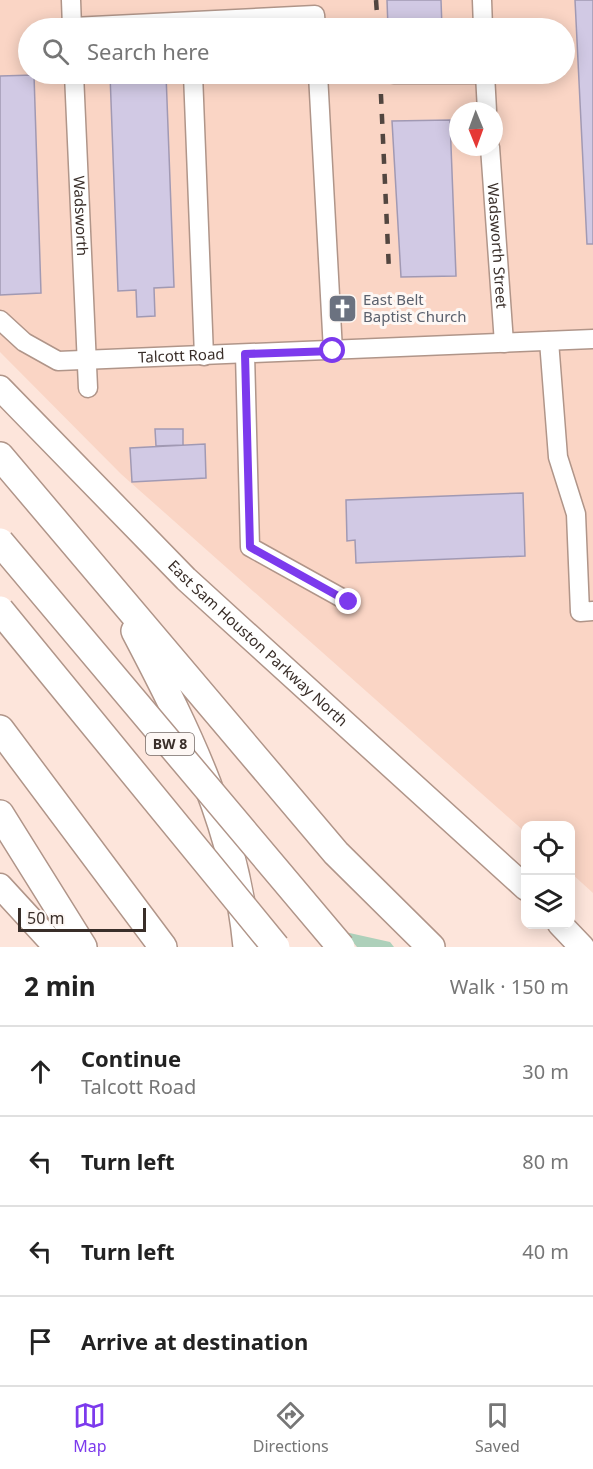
<!DOCTYPE html>
<html lang="en">
<head>
<meta charset="utf-8">
<style>
  body { margin:0; font-family:"Noto Sans",sans-serif; background:#f2f2f2; color:#222 }
  .controls { position:absolute; right:18px; bottom:18px; display:grid; overflow:hidden; border-radius:12px; box-shadow:0 3px 15px #0003 }
  .controls button { width:54px; height:54px; display:grid; place-items:center; padding:0; border:0; border-bottom:2px solid #e0e0e0; background:#fff; color:#222; font:30px sans-serif }
  .compass { position:absolute; left:449px; top:102px; width:54px; height:54px; border-radius:50%; background:#fff; box-shadow:0 3px 15px #0003; rotate:179deg }
  .scale { position:absolute; left:18px; bottom:15px; width:128px; box-sizing:border-box; padding-left:6px; border:3px solid #392e29; border-top:0; font-size:16px; line-height:21px; white-space:nowrap; color:#392e29; -webkit-text-stroke:4px #fdf7f4; paint-order:stroke }
  .stop { position:absolute; width:18px; height:18px; margin:-14px; border:4px solid #7c3aed; border-radius:50%; background:#fff }
  .stop.end { background:#7c3aed; border-color:#fff; box-shadow:0 2px 6px #0008 }
  .list { margin:0; padding:0; list-style:none }
  h2 { display:flex; justify-content:space-between; align-items:center; height:78px; margin:0; padding:0 24px; font-size:26px }
  h2 small { font-size:20px; font-weight:400; color:#767676 }
  .list li { display:grid; grid-template-columns:39px 1fr auto; gap:18px; align-items:center; box-sizing:border-box; height:90px; padding:0 24px; border-top:2px solid #e0e0e0 }
  .list b { display:block; font-size:22px; white-space:nowrap }
  .list p { margin:0; font-size:20px; white-space:nowrap; color:#767676 }
  .list em { font-size:20px; font-style:normal; color:#767676 }
  .icon { flex:none; width:33px; height:33px; fill:none; stroke:currentColor; stroke-width:2; stroke-linecap:round; stroke-linejoin:round }
  .map { position:relative; flex:none; width:593px; height:947px; overflow:hidden }
  .search { position:absolute; background:#fff; box-shadow:0 3px 15px #0003; left:18px; right:18px; top:18px; height:66px; display:flex; align-items:center; gap:15px; box-sizing:border-box; padding:0 21px; border-radius:33px; color:#767676; font-size:22px }
  .sheet { height:438px; background:#fff }
  nav { display:flex; justify-content:space-around; align-items:center; box-sizing:border-box; height:84px; border-top:2px solid #e0e0e0; background:#fff; font-size:16px; color:#767676 }
  nav a { display:grid; justify-items:center; gap:3px }
  nav .on { color:#7c3aed }
  .map>svg:first-child { display:block }
</style>
</head>
<body>
<div class="map">
<svg width="593" height="947" viewBox="0 0 593 947">
  <rect width="100%" height="100%" fill="#fde5db"/>
  <!-- built -->
  <path fill="#fad5c5" fill-rule="evenodd" d="M0 0H593V893L571 873 570 826H526L525 832 121 474 0 352ZM28 28H564V74H28ZM458 111H494V147H458Z"/>
  <!-- green -->
  <path fill="#add0ba" d="M345 932 390 942 394 947H357Z"/>
  <!-- building -->
  <path fill="#d1c9e4" stroke="#a199b3" stroke-width="1.5" d="M387 0H441L442 28H388Z
    M575 0H593V244H587Z
    M110 74H166L174 287 154 288 155 316 137 317 136 290 118 291Z
    M34 75 41 293 0 295V76Z
    M450 120 456 276 401 277 392 121Z
    M155 429H183V445L156 446Z
    M205 444 206 478 132 482 130 448Z
    M523 493 525 556 356 563 355 540 347 541 346 500Z"/>
  <g fill="none" stroke-linecap="round" stroke-linejoin="round">
    <defs>
      <g id="minor">
        <path d="M71 0 72 28"/>
        <path d="M482 0 483 28"/>
        <path d="M72 27 315 15 316 28"/>
        <path id="s1" d="M74 74 88 388"/>
        <path d="M193 74 204 356"/>
        <path d="M318 74 333 351"/>
        <path d="M394 74H485"/>
        <path d="M485 74 487 111"/>
        <path id="s2" d="M490 147 504 343"/>
        <path id="s3" d="M0 320 24 342 58 361 593 339"/>
        <path d="M549 341 558 457 576 514 580 612 593 611"/>
        <path d="M245 354 250 547 349 602"/>
      </g>
      <g id="major">
        <path id="s4" d="M0 388 186 579 526 888"/>
        <path d="M0 886 56 947"/>
        <path d="M560 924 582 947"/>
      </g>
      <path id="highway" d="M0 456 336 853 431 947
        M135 631C189 734 236 829 247 947
        M0 729 163 947
        M0 814 83 947"/>
    </defs>
    <!-- minor casing -->
    <use href="#minor" stroke="#b09589" stroke-width="21"/>
    <!-- major casing -->
    <use href="#major" stroke="#b09589" stroke-width="27"/>
    <!-- highway casing -->
    <use href="#highway" stroke="#b09589" stroke-width="30"/>
    <!-- minor -->
    <use href="#minor" stroke="#fff" stroke-width="18"/>
    <!-- major -->
    <use href="#major" stroke="#fff" stroke-width="24"/>
    <!-- highway -->
    <use href="#highway" stroke="#fff" stroke-width="27"/>
    <!-- rail -->
    <path stroke="#524640" stroke-width="4.5" stroke-dasharray="10 10" stroke-linecap="butt" d="M376 0 378 28
      M380 74 389 271"/>
    <defs>
      <path id="highway-bridge" d="M0 542 341 947
        M0 610 276 947"/>
    </defs>
    <!-- highway-bridge casing -->
    <use href="#highway-bridge" stroke="#b09589" stroke-width="30" stroke-linecap="butt"/>
    <!-- highway-bridge -->
    <use href="#highway-bridge" stroke="#fff" stroke-width="27"/>
  </g>
  <g fill="none" stroke-linecap="round" stroke-linejoin="round">
    <!-- route -->
    <path stroke="#7c3aed" stroke-width="8" d="M333 351 245 354 250 547 349 602"/>
  </g>
  <!-- icons -->
  <defs>
    <symbol id="church-square" viewBox="-11 -11 22 22"><rect x="-9" y="-9" width="18" height="18" rx="4" fill="#6b7280" stroke="#fdf7f4"/><path d="M-1.2-6h2.4v3.5h3.3v2.4h-3.3V6h-2.4V-.1h-3.3v-2.4h3.3Z" fill="#fff"/></symbol>
  </defs>
  <g fill-rule="evenodd">
    <use href="#church-square" x="326" y="292" width="33" height="33"/>
  </g>
  <g text-anchor="middle" stroke-width="6" stroke-linejoin="round" paint-order="stroke">
    <!-- shield labels -->
    <rect fill="#fdf7f4" stroke="#746a66" stroke-width="1.5" x="146" y="733" width="48" height="22" rx="4.5"/>
    <g font-size="14" font-weight="bold" fill="#392e29">
      <text x="170" y="749">BW 8</text>
    </g>
    <!-- street labels -->
    <g font-size="15" fill="#392e29" stroke="#fdf7f4">
      <text dy="5" stroke="none"><textPath href="#s1" startOffset="142">Wadsworth</textPath></text>
      <text dy="5" stroke="none"><textPath href="#s2" startOffset="99">Wadsworth Street</textPath></text>
      <text dy="5" stroke="none"><textPath href="#s3" startOffset="195">Talcott Road</textPath></text>
      <text dy="5" stroke="none"><textPath href="#s4" startOffset="363">East Sam Houston Parkway North</textPath></text>
    </g>
    <!-- worship labels -->
    <g font-size="15" fill="#5b616d" stroke="#fdf7f4" text-anchor="start">
      <text x="363" y="305">East Belt<tspan x="363" dy="17">Baptist Church</tspan></text>
    </g>
  </g>
</svg>
<div class="controls">
<button><svg class="icon" aria-label="locate" viewBox="0 0 24 24"><circle cx="12" cy="12" r="6"/><path d="M12 2v4M12 18v4M2 12h4M18 12h4"/></svg></button>
<button><svg class="icon" aria-label="layers" viewBox="0 0 24 24"><path d="M12 4l9 5-9 5-9-5zM3 14l9 5 9-5"/></svg></button>
</div>
<svg class="compass" viewBox="-18 -18 36 36"><path d="M0-13l5 13h-10z" fill="#e53935"/><path d="M0 13l5-13h-10z" fill="#767676"/></svg>
<div class="scale">50 m</div>
<div class="stop" style="left:333px;top:351px"></div>
<div class="stop end" style="left:349px;top:602px"></div>
<div class="search"><svg class="icon" aria-label="search" viewBox="0 0 24 24"><circle cx="10" cy="10" r="6"/><path d="M15 15l6 6"/></svg>Search here</div>
</div>
<section class="sheet">
<h2>2 min<small>Walk · 150 m</small></h2>
<ul class="list">
<li><svg class="icon" aria-label="ahead" viewBox="0 0 24 24"><path d="M12 20V5M6 11l6-6 6 6"/></svg><div><b>Continue</b><p>Talcott Road</p></div><em>30 m</em></li>
<li><svg class="icon" aria-label="left" viewBox="0 0 24 24"><path d="M17 20v-9H6M10 6l-5 5 5 5"/></svg><div><b>Turn left</b></div><em>80 m</em></li>
<li><svg class="icon" aria-label="left" viewBox="0 0 24 24"><path d="M17 20v-9H6M10 6l-5 5 5 5"/></svg><div><b>Turn left</b></div><em>40 m</em></li>
<li><svg class="icon" aria-label="arrive" viewBox="0 0 24 24"><path d="M6 21V4h12l-3 4 3 4H6"/></svg><div><b>Arrive at destination</b></div></li>
</ul>
</section>
<nav>
<a class="on"><svg class="icon" aria-label="map" viewBox="0 0 24 24"><path d="M3 6l6-2 6 2 6-2v14l-6 2-6-2-6 2zM9 4v14M15 6v14"/></svg>Map</a>
<a><svg class="icon" aria-label="directions" viewBox="0 0 24 24"><path d="M12 3l9 9-9 9-9-9zM9 14v-3h6M13 9l2 2-2 2"/></svg>Directions</a>
<a><svg class="icon" aria-label="saved" viewBox="0 0 24 24"><path d="M7 4h10v16l-5-4-5 4z"/></svg>Saved</a>
</nav>
</body>
</html>
